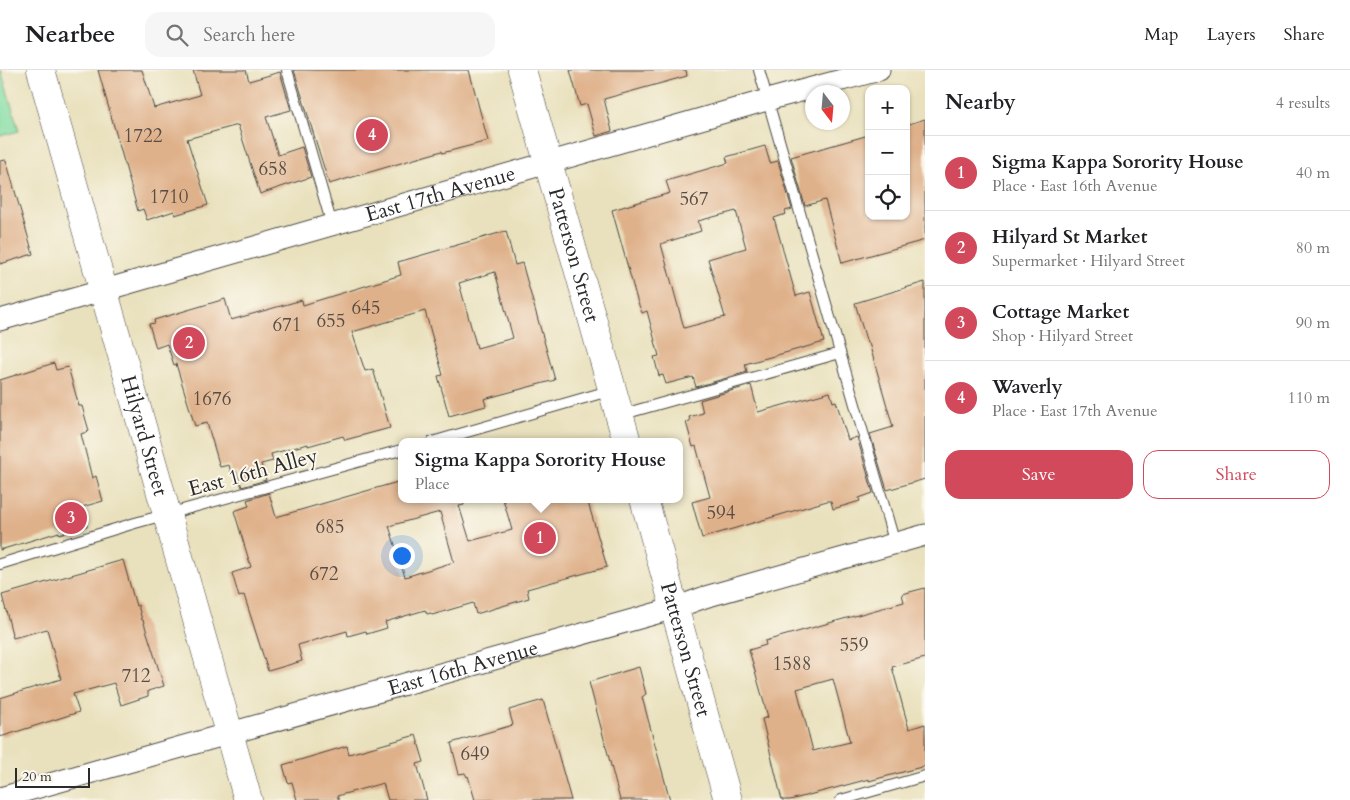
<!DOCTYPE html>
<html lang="en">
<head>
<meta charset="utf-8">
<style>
  body { margin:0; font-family:Cardo,serif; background:#f6f6f6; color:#202124 }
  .controls { position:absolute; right:15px; top:15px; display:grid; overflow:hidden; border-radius:10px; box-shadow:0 1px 4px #0004 }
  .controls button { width:45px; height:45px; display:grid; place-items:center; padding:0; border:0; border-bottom:1px solid #e0e0e0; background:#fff; color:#202124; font:25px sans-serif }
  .compass { position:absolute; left:805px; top:15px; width:45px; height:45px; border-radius:50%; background:#fff; box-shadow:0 1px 4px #0004; rotate:164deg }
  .scale { position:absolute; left:15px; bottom:12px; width:75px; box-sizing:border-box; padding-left:5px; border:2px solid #2b2b2b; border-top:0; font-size:14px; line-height:18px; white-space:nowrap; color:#2b2b2b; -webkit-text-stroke:4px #fbf7ec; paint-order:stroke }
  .you { position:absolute; left:401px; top:485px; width:18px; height:18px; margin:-12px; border:4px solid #fff; border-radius:50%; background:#1a73e8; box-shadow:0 0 0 8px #1a73e833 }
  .badge { display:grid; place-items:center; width:32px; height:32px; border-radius:50%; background:#d1495b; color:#fff; font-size:16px; font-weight:700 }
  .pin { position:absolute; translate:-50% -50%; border:2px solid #fff; box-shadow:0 1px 5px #0006 }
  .popup { position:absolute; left:398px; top:368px; width:285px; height:65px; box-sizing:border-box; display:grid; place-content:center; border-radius:10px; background:#fff; filter:drop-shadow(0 1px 4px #0005); font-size:16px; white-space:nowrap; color:#757577 }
  .popup b { font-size:19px; color:#202124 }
  .popup::after { content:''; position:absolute; left:50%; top:100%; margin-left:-10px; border:10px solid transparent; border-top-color:#fff }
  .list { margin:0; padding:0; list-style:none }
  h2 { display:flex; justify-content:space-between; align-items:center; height:65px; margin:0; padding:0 20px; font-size:21px }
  h2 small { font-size:16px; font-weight:400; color:#757577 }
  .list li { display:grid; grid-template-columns:32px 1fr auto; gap:15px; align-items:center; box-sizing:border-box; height:75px; padding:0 20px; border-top:1px solid #e0e0e0 }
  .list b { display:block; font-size:19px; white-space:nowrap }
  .list p { margin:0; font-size:16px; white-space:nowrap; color:#757577 }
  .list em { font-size:16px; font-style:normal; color:#757577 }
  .actions { display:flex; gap:10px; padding:15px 20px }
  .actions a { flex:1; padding:11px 0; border:1px solid #d1495b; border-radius:15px; text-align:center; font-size:18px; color:#d1495b }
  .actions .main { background:#d1495b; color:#fff }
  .icon { flex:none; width:28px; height:28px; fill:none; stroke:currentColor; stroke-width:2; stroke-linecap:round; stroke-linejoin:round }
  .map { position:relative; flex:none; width:925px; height:730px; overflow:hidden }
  header { display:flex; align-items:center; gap:30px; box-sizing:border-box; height:70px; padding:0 25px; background:#fff; border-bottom:1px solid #e0e0e0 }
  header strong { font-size:24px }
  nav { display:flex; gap:28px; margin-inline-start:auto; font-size:18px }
  .search { width:350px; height:45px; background:#f6f6f6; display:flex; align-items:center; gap:12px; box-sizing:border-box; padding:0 18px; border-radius:15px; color:#757577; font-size:19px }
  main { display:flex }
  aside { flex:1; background:#fff }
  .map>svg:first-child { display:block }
</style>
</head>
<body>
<header>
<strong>Nearbee</strong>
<div class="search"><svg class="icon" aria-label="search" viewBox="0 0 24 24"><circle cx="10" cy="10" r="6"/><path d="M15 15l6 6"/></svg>Search here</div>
<nav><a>Map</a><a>Layers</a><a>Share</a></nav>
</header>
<main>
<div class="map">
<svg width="925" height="730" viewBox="0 0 925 730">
  <rect width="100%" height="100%" fill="#fbf7ec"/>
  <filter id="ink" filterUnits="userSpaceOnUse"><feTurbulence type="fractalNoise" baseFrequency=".02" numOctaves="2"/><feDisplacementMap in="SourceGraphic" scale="10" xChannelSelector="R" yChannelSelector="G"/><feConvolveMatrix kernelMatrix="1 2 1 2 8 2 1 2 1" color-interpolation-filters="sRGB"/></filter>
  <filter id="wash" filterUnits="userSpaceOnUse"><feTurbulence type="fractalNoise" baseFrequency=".0096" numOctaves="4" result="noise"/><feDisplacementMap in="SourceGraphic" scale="20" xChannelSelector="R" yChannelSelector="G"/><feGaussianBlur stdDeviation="1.12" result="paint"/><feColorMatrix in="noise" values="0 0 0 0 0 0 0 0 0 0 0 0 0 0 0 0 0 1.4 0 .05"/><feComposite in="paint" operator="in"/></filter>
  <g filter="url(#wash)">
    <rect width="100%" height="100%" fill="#e9e1bd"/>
    <!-- green -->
    <path fill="#83dda3" stroke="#578467" d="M0 0H1L19 61 0 66Z"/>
    <g id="blocks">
      <!-- building -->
      <path fill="#dfb18a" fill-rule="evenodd" d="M98 0H142L154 38 200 25 193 0H246L249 11 280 2 291 40 266 47 278 85 302 77 311 107 260 124 238 55 187 69 208 135 175 145 174 141 147 150 143 139 138 141Z
        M294 0H469L488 71 442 83V81L329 114Z
        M570 0H686L687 6 604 29 612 61 596 66 587 34 580 36Z
        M925 49V170L842 193 825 130 805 136 791 87 869 65V146H906V55Z
        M765 76 770 93 778 91 792 139 785 141 786 144 774 148 796 226 810 222 824 272 745 294 747 302 696 317 693 307 666 314 663 305 659 306 654 287 659 286 647 241 642 243 637 230 612 140 670 123 666 111 728 93 726 87ZM736 141 746 178 708 189 725 247 684 258 661 174 701 161 698 151Z
        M6 90 33 184 0 194V91Z
        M506 161 515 195 522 193 555 310 484 329 486 336 449 346 438 306 443 305 425 241 352 262 365 301 373 299 390 358 345 370 343 366 308 376V374L271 384 273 391 261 394 266 410 242 417 236 401 231 403 229 395 220 397 207 353 195 356 176 294 174 295 167 274 156 278 149 254 155 253 154 250 225 229 231 250 302 230 303 235 401 205 398 192ZM495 202 513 268 477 278 459 213Z
        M925 212V409L887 420 870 364 893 357 869 273H867L855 233Z
        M54 293 56 300 68 297 79 336H82L89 361 81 364 92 408 96 406 103 431 82 437 87 456 59 464V462L0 480V310Z
        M751 315 758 342 830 322 833 332 836 331 848 370 857 367 873 423 859 428 860 431 833 439 831 431H827L702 468 692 432 710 427 696 376 693 377 686 352 690 351 689 347 703 343 700 330Z
        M401 411V429H463L464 435 459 436 470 471 512 460 503 429H587L607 497 527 519 529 528 476 544 473 533 432 545 431 543 427 544 425 540 385 552 387 558 367 564 366 561 348 566 347 561 298 575 302 591 268 601 244 525 239 527 232 503 251 497 234 441 249 436 247 430 269 423 276 447ZM440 442 454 492 405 507 389 456Z
        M123 490 136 536 138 535 142 550H143L164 616 148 621V626L121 635 114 613 73 624 79 642 0 667V628L61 609 47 559 13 568 2 525Z
        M925 518V588L892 597 909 659 925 654V696L869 711V709L790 730H782L762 649 768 647 749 580 766 575 765 571 904 532 902 524ZM833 609 850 672 813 681 797 619Z
        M639 597 646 624 642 627 670 730H620L589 612Z
        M543 630 571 730H475L468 706 467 707 465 703 459 704 451 673 513 655 509 640Z
        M416 665 424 692 417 694 427 730H388L383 713 337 726 339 730H297L292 712 288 713 283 695 347 676 349 684Z"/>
    </g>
  </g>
  <g filter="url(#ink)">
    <use href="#blocks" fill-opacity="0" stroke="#484641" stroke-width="1"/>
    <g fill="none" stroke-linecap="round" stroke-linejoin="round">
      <defs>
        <path id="lane" d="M287 0 332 155
          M759 0 895 474
          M620 345 840 283
          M432 372 612 320
          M0 494 135 453 401 380
          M841 730 925 706"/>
        <g id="street">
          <path id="s1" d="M0 250 767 30 879 0"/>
          <path id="s2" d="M0 728 675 538 705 527 925 465"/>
        </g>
        <g id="primary">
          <path id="s3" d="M41 0 248 730"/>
          <path id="s4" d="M522 0 627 372"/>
          <path id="s5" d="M644 429 728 730"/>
        </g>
      </defs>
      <!-- lane casing -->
      <use href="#lane" stroke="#484641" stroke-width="12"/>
      <!-- street casing -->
      <use href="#street" stroke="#484641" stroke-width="23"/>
      <!-- primary casing -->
      <use href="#primary" stroke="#484641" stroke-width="29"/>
      <!-- lane -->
      <use href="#lane" stroke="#fff" stroke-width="10"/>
      <!-- street -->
      <use href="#street" stroke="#fff" stroke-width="21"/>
      <!-- primary -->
      <use href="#primary" stroke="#fff" stroke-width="28"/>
    </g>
  </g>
  <g text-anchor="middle" stroke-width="4" stroke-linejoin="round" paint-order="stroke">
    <!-- number labels -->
    <g font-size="19" fill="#584c43">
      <text x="143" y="72">1722</text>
      <text x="273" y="105">658</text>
      <text x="169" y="133">1710</text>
      <text x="694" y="135">567</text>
      <text x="366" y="244">645</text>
      <text x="331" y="257">655</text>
      <text x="287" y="261">671</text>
      <text x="212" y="335">1676</text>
      <text x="721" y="449">594</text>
      <text x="330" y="463">685</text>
      <text x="324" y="510">672</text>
      <text x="854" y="581">559</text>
      <text x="792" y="600">1588</text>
      <text x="136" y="612">712</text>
      <text x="475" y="690">649</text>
    </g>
    <!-- street labels -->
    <g font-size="21" fill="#2b2b2b" stroke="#fbf7ec">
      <text dy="7" stroke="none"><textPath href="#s1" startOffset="458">East 17th Avenue</textPath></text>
      <text dy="7" stroke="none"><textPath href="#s4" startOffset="192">Patterson Street</textPath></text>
      <text dy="7" stroke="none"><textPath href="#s3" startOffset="380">Hilyard Street</textPath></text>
      <text transform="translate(253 402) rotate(-15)" y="7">East 16th Alley</text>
      <text dy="7" stroke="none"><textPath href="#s5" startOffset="156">Patterson Street</textPath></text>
      <text dy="7" stroke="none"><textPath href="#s2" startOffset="481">East 16th Avenue</textPath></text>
    </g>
  </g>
</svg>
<div class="controls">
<button>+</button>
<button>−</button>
<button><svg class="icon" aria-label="locate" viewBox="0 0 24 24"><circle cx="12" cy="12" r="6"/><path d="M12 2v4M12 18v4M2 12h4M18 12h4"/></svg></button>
</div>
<svg class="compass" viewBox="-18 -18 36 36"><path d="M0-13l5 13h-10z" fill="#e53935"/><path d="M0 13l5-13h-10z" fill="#757577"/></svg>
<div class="scale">20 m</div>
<div class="you"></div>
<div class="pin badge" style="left:540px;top:468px">1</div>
<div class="popup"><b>Sigma Kappa Sorority House</b>Place</div>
<div class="pin badge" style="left:189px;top:273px">2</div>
<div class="pin badge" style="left:71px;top:448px">3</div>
<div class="pin badge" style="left:372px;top:65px">4</div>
</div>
<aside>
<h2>Nearby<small>4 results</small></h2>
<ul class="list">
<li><span class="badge">1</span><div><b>Sigma Kappa Sorority House</b><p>Place · East 16th Avenue</p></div><em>40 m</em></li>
<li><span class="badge">2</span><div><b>Hilyard St Market</b><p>Supermarket · Hilyard Street</p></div><em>80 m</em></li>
<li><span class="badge">3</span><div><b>Cottage Market</b><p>Shop · Hilyard Street</p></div><em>90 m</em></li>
<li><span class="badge">4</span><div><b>Waverly</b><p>Place · East 17th Avenue</p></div><em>110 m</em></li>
</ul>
<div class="actions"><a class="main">Save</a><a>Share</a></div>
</aside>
</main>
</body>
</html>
